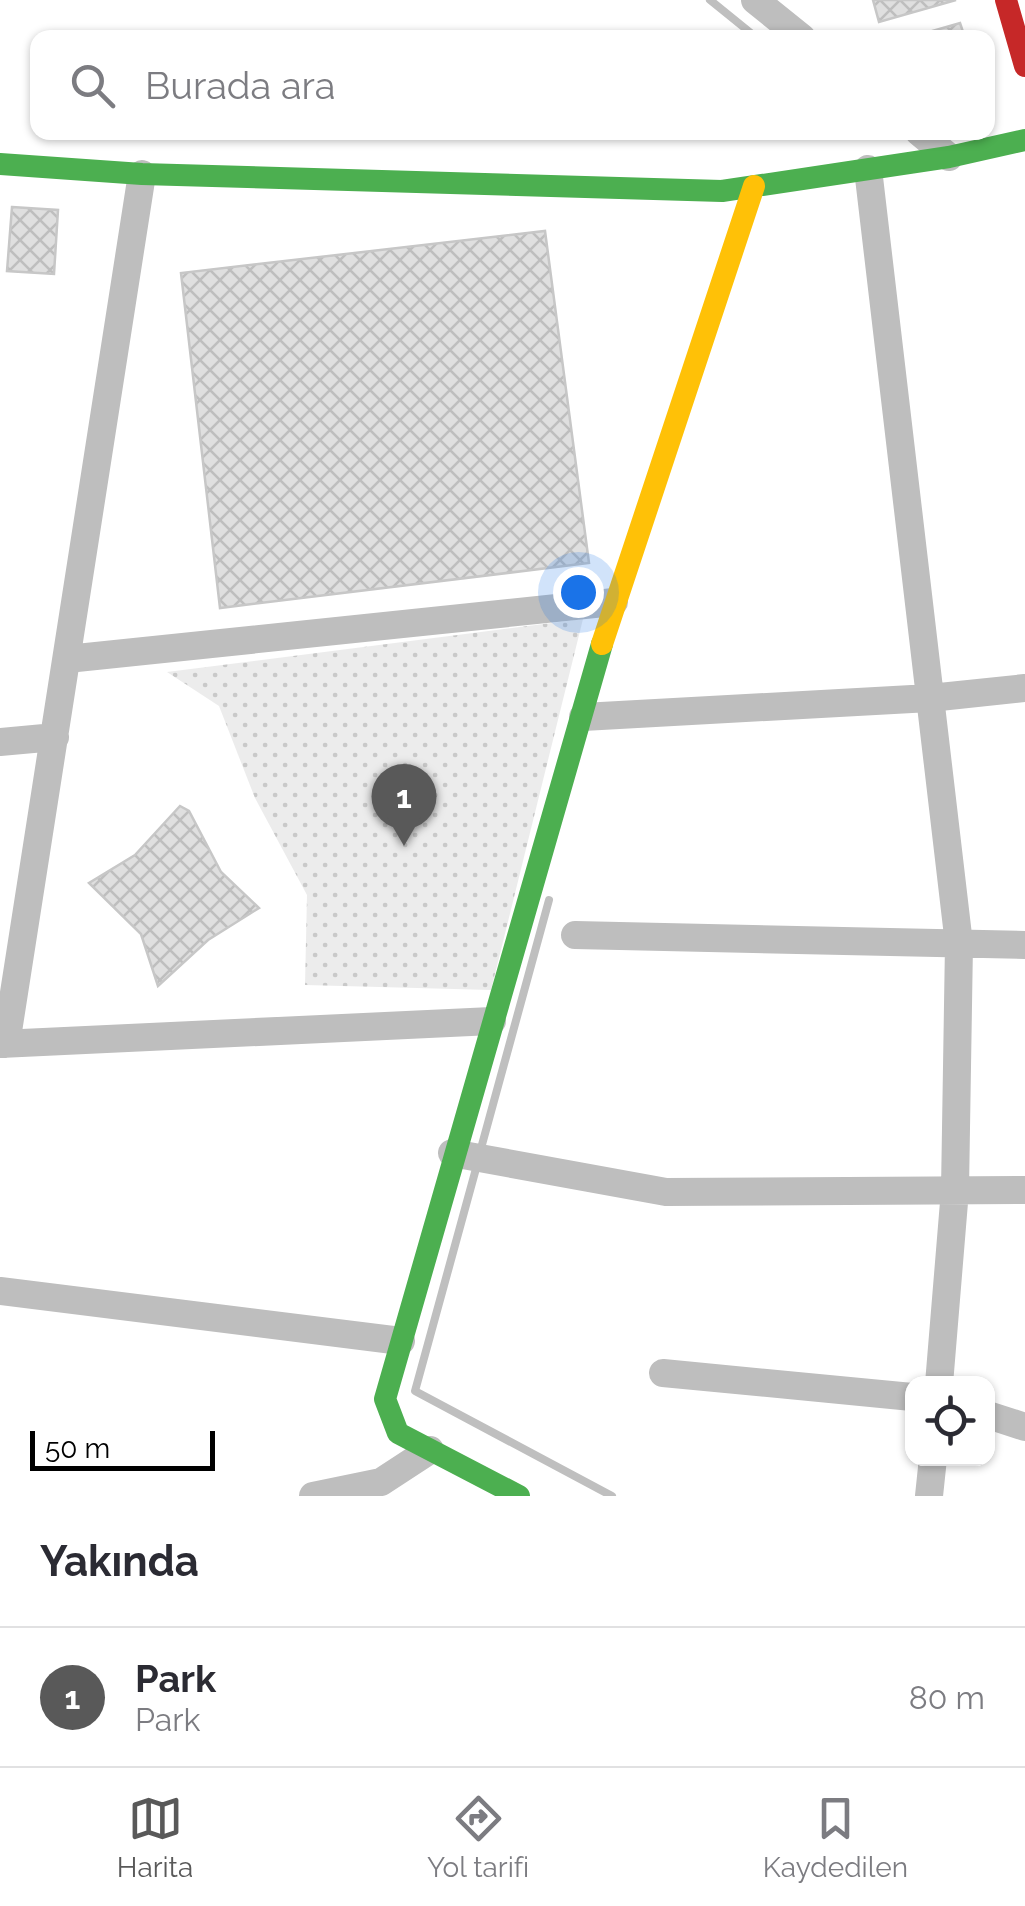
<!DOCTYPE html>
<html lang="tr">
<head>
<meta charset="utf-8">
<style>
  body { margin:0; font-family:Raleway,sans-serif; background:#f7f7f7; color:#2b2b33 }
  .controls { position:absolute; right:30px; bottom:30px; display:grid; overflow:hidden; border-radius:20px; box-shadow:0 2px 8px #0004 }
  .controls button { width:90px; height:90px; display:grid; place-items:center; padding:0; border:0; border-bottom:2px solid #e1e1e2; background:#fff; color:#2b2b33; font:50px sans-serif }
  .scale { position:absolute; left:30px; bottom:25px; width:185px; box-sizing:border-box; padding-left:10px; border:5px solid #000; border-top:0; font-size:28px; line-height:35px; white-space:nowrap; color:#000; -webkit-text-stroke:8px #fff; paint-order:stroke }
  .you { position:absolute; left:578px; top:592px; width:35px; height:35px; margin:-25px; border:8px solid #fff; border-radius:50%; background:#1a73e8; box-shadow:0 0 0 15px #1a73e833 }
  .badge { display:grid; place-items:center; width:65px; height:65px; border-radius:50%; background:#595959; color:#fff; font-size:32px; font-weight:700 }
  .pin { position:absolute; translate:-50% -82px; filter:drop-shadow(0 2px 5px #0008) }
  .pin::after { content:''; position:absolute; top:52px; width:35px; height:30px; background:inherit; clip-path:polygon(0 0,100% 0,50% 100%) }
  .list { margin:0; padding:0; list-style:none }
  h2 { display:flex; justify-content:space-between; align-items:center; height:130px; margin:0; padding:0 40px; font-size:42px }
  h2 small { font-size:32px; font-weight:400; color:#7c7c81 }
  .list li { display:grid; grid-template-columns:65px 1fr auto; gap:30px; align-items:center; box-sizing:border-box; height:140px; padding:0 40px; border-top:2px solid #e1e1e2 }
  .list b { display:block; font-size:38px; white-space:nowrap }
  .list p { margin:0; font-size:32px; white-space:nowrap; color:#7c7c81 }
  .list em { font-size:32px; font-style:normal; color:#7c7c81 }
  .icon { flex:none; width:55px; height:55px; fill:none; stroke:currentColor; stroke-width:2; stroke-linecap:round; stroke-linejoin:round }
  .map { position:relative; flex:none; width:1025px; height:1496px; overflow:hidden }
  .search { position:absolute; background:#fff; box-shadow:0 2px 8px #0004; left:30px; right:30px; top:30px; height:110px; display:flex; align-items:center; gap:25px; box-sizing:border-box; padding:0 35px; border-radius:20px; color:#7c7c81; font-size:38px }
  .sheet { height:270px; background:#fff }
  nav { display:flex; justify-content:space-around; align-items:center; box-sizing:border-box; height:140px; border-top:2px solid #e1e1e2; background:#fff; font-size:28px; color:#7c7c81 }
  nav a { display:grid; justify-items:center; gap:5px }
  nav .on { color:#595959 }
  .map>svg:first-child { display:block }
</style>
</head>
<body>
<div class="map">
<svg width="1025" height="1496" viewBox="0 0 1025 1496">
  <defs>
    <pattern id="park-dots" width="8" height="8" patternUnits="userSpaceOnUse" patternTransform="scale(2.5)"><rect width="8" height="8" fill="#ececec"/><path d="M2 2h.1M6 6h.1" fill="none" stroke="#c9c9c9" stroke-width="1.8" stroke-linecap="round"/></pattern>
    <pattern id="building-cross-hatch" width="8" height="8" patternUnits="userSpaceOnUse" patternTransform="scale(2.5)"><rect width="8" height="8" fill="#dfdfdf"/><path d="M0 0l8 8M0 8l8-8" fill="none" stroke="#bebebe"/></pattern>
  </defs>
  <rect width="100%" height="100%" fill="#fff"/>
  <!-- park -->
  <path fill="url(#park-dots)" d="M583 619 491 990 305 985 307 895 255 798 219 706 167 672Z"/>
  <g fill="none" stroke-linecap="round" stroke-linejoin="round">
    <!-- stream -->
    <path stroke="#bfbfbf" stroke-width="8" d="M710 0 757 38
      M480 1152 549 900
      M477 1165 415 1391 612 1496"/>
  </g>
  <!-- building -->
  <path fill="url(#building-cross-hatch)" stroke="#c7c7c7" stroke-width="2.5" d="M873 0H956L879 22Z
    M960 23 965 38H908L922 34Z
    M12 207 58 210 54 274 7 271Z
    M545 231 589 563 220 608 181 273Z
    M180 806 189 811 221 872 259 908 208 940 158 986 141 934 89 883 135 855Z"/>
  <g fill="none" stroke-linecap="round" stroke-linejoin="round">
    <!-- street -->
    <path stroke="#bebebe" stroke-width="28" d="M755 0 802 38
      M919 132 949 157
      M868 169 959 944 955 1190 939 1384
      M67 659 614 602
      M583 717 930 698 1025 688
      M0 742 55 737
      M575 935 1025 945
      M0 1044 492 1021
      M6 1044 142 174
      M452 1153 666 1192 1025 1190
      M0 1291 401 1341
      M663 1373 912 1397
      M988 1415 1025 1427
      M313 1496 381 1482 430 1450
      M929 1496 933 1458"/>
    <!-- fast -->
    <path stroke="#4caf50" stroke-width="22" d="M0 164 142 174 722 191 949 157 1025 140
      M519 1496 398 1433 385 1399 602 644"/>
    <!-- slow -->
    <path stroke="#ffc107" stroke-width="22" d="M602 644 754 186"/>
    <!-- jam -->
    <path stroke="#c62828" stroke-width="22" d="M1006 0 1025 66"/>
  </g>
</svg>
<div class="controls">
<button><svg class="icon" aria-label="locate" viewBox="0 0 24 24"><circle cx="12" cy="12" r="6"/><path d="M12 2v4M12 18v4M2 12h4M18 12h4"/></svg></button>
</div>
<div class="scale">50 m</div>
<div class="you"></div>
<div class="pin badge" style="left:404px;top:846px">1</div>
<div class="search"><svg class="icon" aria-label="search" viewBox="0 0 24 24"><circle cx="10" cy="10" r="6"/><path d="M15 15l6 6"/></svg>Burada ara</div>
</div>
<section class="sheet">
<h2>Yakında<small></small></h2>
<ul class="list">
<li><span class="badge">1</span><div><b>Park</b><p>Park</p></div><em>80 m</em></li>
</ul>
</section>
<nav>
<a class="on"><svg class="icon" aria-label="map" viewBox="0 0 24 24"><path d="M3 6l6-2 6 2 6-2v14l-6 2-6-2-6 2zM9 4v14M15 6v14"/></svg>Harita</a>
<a><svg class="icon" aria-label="directions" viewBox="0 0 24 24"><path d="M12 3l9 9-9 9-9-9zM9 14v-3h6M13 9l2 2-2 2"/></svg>Yol tarifi</a>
<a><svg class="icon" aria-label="saved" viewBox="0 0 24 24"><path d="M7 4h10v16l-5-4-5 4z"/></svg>Kaydedilen</a>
</nav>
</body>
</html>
